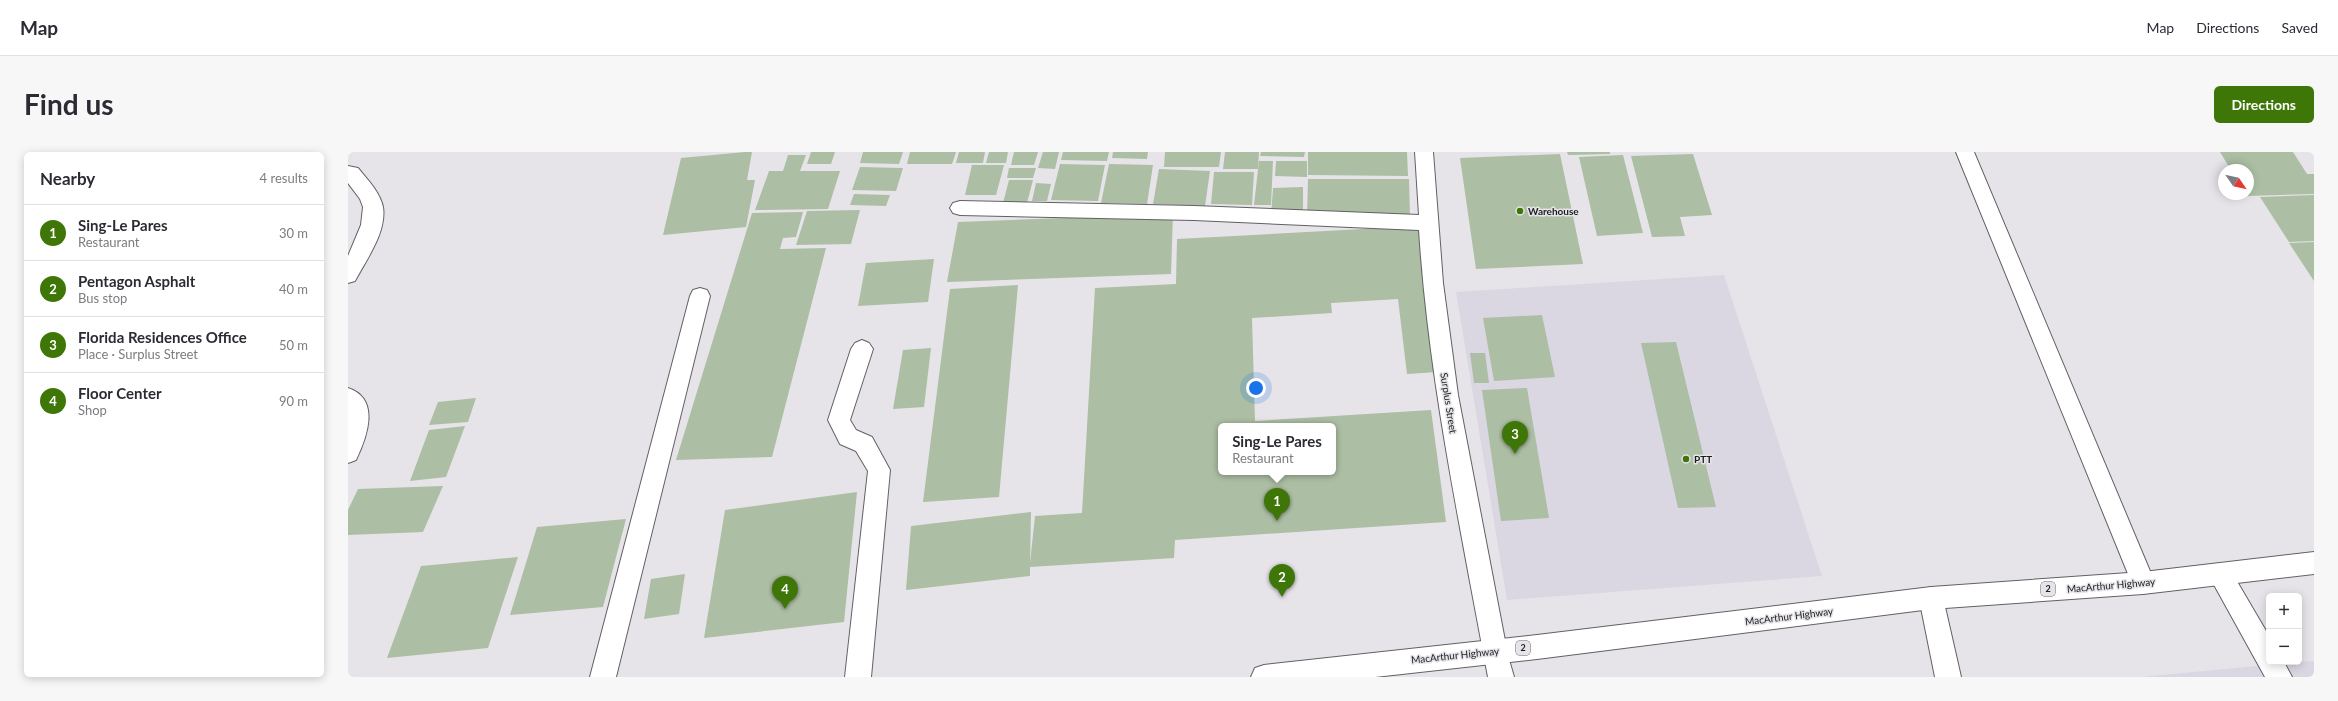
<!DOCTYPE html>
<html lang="en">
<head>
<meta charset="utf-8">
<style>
  body { margin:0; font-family:Lato,sans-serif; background:#f7f7f7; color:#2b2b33 }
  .controls { position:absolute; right:12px; bottom:12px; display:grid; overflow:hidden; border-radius:6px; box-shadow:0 2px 10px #0003 }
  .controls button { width:36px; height:36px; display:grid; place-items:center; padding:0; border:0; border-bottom:1px solid #e1e1e2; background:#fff; color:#2b2b33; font:20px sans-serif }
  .compass { position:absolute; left:1870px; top:12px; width:36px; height:36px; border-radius:50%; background:#fff; box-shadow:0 2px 10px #0003; rotate:124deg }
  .you { position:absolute; left:908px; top:236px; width:14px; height:14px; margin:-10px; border:3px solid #fff; border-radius:50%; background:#1a73e8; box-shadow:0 0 0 6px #1a73e833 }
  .badge { display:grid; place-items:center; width:26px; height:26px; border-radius:50%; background:#3e7608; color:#fff; font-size:13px; font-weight:700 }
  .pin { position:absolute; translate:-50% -33px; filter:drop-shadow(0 1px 2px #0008) }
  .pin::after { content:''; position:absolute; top:21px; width:14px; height:12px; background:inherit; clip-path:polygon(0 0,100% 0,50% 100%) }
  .popup { position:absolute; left:870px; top:271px; width:118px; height:52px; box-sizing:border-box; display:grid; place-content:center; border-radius:6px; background:#fff; filter:drop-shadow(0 1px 3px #0005); font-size:13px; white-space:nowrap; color:#7c7c81 }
  .popup b { font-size:15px; color:#2b2b33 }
  .popup::after { content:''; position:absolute; left:50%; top:100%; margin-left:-8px; border:8px solid transparent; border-top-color:#fff }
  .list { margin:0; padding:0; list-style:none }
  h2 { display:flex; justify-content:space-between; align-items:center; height:52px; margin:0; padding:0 16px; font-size:17px }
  h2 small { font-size:13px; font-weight:400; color:#7c7c81 }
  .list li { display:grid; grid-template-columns:26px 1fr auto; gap:12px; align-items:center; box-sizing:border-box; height:56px; padding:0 16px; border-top:1px solid #e1e1e2 }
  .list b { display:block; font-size:15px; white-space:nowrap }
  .list p { margin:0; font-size:13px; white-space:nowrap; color:#7c7c81 }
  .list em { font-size:13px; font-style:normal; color:#7c7c81 }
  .map { position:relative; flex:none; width:1966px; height:525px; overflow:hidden; border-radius:6px }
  header { display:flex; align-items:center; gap:24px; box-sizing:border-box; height:56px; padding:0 20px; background:#fff; border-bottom:1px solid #e1e1e2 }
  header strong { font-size:19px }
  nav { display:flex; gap:22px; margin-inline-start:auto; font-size:14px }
  .intro { display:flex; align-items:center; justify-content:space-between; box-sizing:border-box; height:96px; padding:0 24px }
  h1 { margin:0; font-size:28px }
  .button { padding:10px 18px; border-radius:6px; background:#3e7608; color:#fff; font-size:14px; font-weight:700 }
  main { display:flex; gap:24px; padding:0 24px }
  aside { flex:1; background:#fff; border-radius:6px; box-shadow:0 2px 10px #0003 }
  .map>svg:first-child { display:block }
</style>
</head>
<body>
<header>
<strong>Map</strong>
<nav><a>Map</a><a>Directions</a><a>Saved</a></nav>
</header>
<div class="intro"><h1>Find us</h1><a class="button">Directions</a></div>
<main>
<aside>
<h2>Nearby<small>4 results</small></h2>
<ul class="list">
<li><span class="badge">1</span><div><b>Sing-Le Pares</b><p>Restaurant</p></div><em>30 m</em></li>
<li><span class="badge">2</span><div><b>Pentagon Asphalt</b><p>Bus stop</p></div><em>40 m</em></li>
<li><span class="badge">3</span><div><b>Florida Residences Office</b><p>Place · Surplus Street</p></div><em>50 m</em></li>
<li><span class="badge">4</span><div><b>Floor Center</b><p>Shop</p></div><em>90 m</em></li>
</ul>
</aside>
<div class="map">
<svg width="1966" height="525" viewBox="0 0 1966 525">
  <rect width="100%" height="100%" fill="#e6e4e9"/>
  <!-- built -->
  <path fill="#dad7e3" d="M1376 123 1474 424 1159 448 1108 140Z
    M1966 509V525H1793L1951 510Z"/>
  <!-- building -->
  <path fill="#acbea3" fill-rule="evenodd" d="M397 0H404L399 28H407L398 75 315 83 333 6Z
    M463 0H487L483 12H459Z
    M515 0H555L551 12 512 11Z
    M562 0H608L604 12H559Z
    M611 0H637L635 11H608Z
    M641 0H660L658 11H638Z
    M666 0H690L686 13H663Z
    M695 0H711L707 17 690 16Z
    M715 0H761L759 9 713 8Z
    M765 0H800L799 7 764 6Z
    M817 0H873L871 15H816Z
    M877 0H911L910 17H875Z
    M913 0H957L956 5 912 4Z
    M960 0H1059L1060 24 960 23Z
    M1219 0H1262V2L1220 3Z
    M1872 0H1945L1959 22H1966V42L1900 44V18H1883Z
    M1212 2 1235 112 1128 117 1112 6Z
    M1345 2 1364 63 1332 65 1337 84 1304 85 1283 4Z
    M440 3H458L452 19H492L480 57 407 58 421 19H435Z
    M1275 3 1295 81 1249 84 1231 5Z
    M911 9H925L923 53H906Z
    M928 9H959V25L927 24Z
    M712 12 757 13 750 49 703 48Z
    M761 12 805 13 799 52 753 51Z
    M624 13H656L648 43H617Z
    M512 15 555 16 548 39 504 38Z
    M661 16H688L685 26H659Z
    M811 17 862 19 857 54 805 52Z
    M866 20H906L904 53 863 52Z
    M960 27H1061L1062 65H959Z
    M661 28H685L679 51H655Z
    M688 31 703 32 699 49H684Z
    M955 35V64H923L925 36Z
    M506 42 542 43 538 54 502 53Z
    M1966 43V89L1941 90 1912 45Z
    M512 58 503 92 448 93 459 59Z
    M455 60 448 85 435 86 432 97 478 96 424 305 328 308 404 61Z
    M825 62 823 122 599 130 610 70Z
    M1070 74 1089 220 1059 222 1050 147 983 151 984 161 904 166 907 269 1083 258 1098 370 827 388 826 406 682 415V424L558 438 563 374 683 360 682 411 687 364 734 361 747 136 828 132 829 87ZM873 274H985V320H873Z
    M1966 90V129L1941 91Z
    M586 107 580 150 510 154 518 111Z
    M670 133 651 345 575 350 602 137Z
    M1194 163 1207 225 1146 229 1135 166Z
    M1328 190 1368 355 1330 356 1293 191Z
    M583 196 576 255 545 257 555 198Z
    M1122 201H1137L1141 231H1126Z
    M1179 236 1201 366 1153 369 1134 238Z
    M128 246 120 270 81 273 90 250Z
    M117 274 98 325 62 329 81 278Z
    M95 334 75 380 0 383V358L10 337Z
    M509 340 496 470 356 486 377 358Z
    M278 367 255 455 162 463 189 375Z
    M170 405 140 496 39 506 73 414Z
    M337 422 331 462 296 467 303 427Z"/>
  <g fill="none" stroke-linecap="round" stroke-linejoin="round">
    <defs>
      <path id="lane" d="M0 14 10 16C19 27 32 40 35 55 39 80 18 108 7 129L0 131V104L13 73 15 55 12 47 0 31Z
        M352 136 359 138 362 144 268 525H242L342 144 345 138Z
        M514 188 521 191 525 197 502 268 508 278 524 285 542 318 523 525H497L520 319 508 299 492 292 480 268 503 197 507 191Z
        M0 236C33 247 19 285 8 308L0 311Z
        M1872 411 1880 414 1921 484V510H1936L1944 525H1917L1860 422 1864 414Z
        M1583 435 1592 438 1595 446 1613 525H1587L1571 446 1574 438Z
        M1147 487 1156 490 1166 525H1140L1135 499 1138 490Z"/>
      <path id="street" d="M1067 0H1085L1095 131 1110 243 1159 499 1156 508 1147 511 1138 508 1135 499C1109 359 1080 220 1071 78L846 68 612 63 605 61 602 56 605 51 612 49 846 54 1071 63Z
        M1608 0H1626L1807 431 1803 439 1795 442 1787 439Z"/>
      <path id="highway" d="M1966 400V422L1795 442 1583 457 1189 507 1027 525H903L907 516 916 513 1189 483 1583 435 1795 420Z"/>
    </defs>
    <!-- lane casing -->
    <use href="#lane" stroke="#626064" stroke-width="2"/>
    <!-- street casing -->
    <use href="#street" stroke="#626064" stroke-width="2"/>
    <!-- highway casing -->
    <use href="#highway" stroke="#626064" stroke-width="2"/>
    <!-- lane -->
    <use href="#lane" fill="#fff" fill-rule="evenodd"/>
    <!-- street -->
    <use href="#street" fill="#fff" fill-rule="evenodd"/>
    <!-- highway -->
    <use href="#highway" fill="#fff" fill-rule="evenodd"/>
  </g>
  <!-- markers -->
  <g fill="#3e7608" stroke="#e6e4e9" stroke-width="1.5">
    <circle cx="1172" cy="59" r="4"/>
    <circle cx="1338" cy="307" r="4"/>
  </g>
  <g text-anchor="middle" stroke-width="3" stroke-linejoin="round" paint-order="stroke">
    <!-- shield labels -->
    <g fill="#e6e4e9" stroke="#59575a" stroke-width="1">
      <rect x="1693" y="430" width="14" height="14" rx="3"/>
      <rect x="1168" y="489" width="14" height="14" rx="3"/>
    </g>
    <g font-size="9" font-weight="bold" fill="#1c1b1d">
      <text x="1700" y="440">2</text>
      <text x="1175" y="499">2</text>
    </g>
    <!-- poi labels -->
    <g font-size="10" font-weight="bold" fill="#1c1b1d" stroke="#e6e4e9" text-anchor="start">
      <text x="1180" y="63">Warehouse</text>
      <text x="1346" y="311">PTT</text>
    </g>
    <!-- street labels -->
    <g font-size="10" fill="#1c1b1d" stroke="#e6e4e9">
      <text transform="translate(1101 251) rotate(81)" y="4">Surplus Street</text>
      <text transform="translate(1763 433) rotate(-5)" y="4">MacArthur Highway</text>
      <text transform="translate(1441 464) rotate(-7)" y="4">MacArthur Highway</text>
      <text transform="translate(1107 503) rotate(-6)" y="4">MacArthur Highway</text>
    </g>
  </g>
</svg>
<div class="controls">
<button>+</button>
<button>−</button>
</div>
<svg class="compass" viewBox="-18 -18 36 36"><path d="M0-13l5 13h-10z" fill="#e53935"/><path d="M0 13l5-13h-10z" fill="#7c7c81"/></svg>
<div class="you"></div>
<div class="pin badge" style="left:929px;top:369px">1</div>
<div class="popup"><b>Sing-Le Pares</b>Restaurant</div>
<div class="pin badge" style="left:934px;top:445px">2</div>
<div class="pin badge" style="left:1167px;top:302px">3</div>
<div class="pin badge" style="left:437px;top:457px">4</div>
</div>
</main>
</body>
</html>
